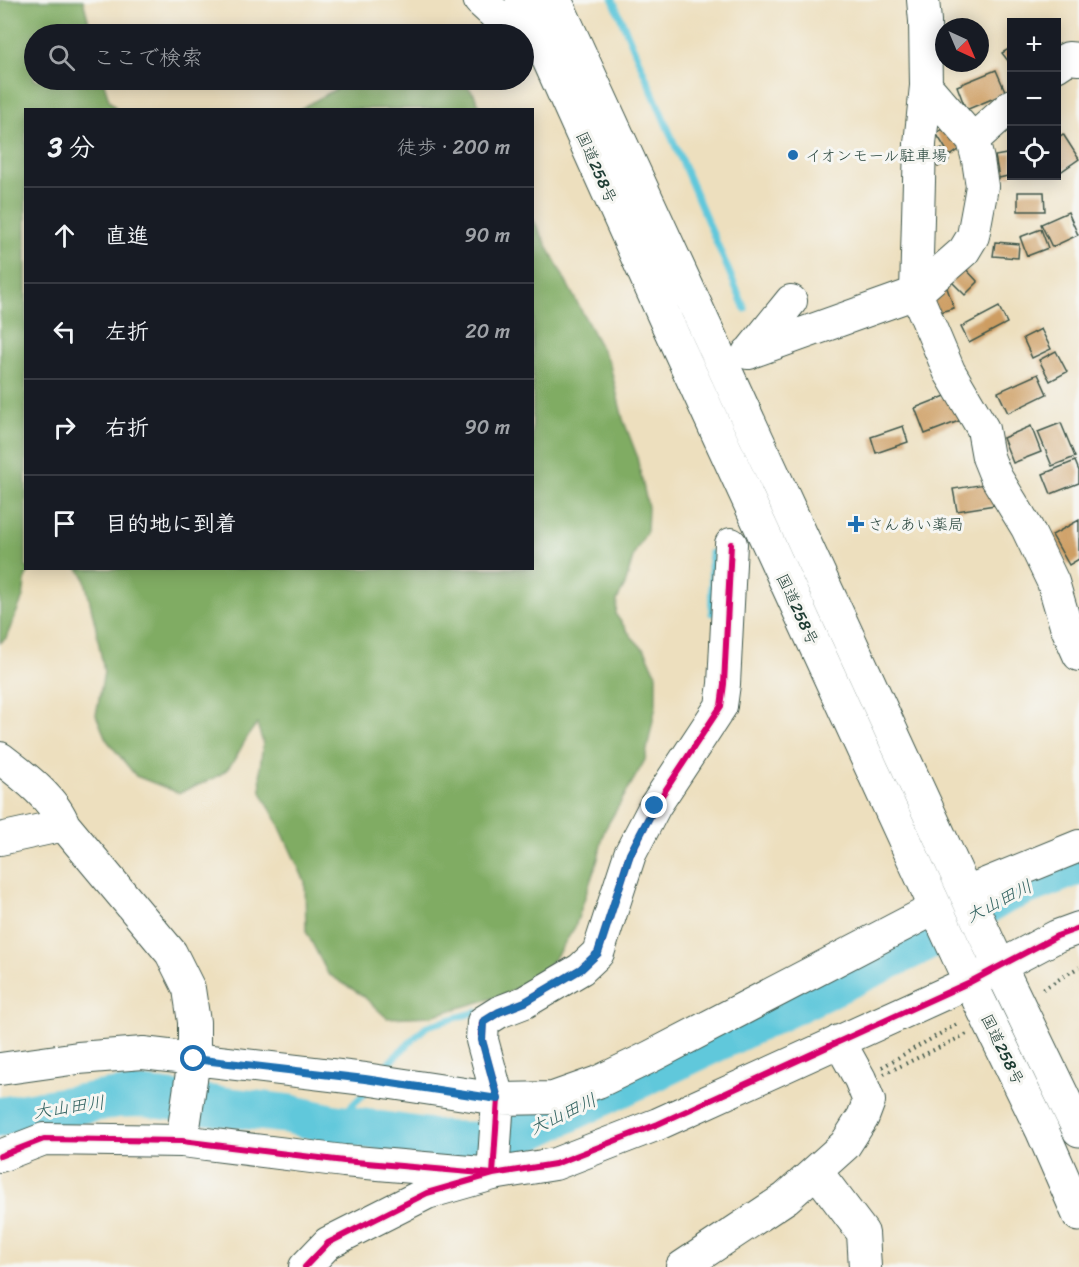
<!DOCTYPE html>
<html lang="ja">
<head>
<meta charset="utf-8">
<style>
  body { margin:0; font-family:Sriracha,"Klee One",sans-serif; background:#20242c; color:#f1f3f6 }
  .controls { position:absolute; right:18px; top:18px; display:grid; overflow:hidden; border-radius:0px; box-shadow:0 3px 15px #0003 }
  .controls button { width:54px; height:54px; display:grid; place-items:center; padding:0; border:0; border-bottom:2px solid #363941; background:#171b24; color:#f1f3f6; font:30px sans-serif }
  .compass { position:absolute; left:935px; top:18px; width:54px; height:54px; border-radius:50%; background:#171b24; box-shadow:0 3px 15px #0003; rotate:136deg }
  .stop { position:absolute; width:18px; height:18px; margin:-14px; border:4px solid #1f6fb2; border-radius:50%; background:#fff }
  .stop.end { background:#1f6fb2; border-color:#fff; box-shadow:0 2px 6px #0008 }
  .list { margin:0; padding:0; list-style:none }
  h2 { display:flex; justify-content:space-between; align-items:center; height:78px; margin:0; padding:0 24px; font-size:26px }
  h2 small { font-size:20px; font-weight:400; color:#9ea1a6 }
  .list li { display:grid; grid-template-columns:39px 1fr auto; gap:18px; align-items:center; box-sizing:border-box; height:96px; padding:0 24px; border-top:2px solid #363941 }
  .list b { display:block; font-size:22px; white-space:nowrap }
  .list em { font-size:20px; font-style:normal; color:#9ea1a6 }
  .icon { flex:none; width:33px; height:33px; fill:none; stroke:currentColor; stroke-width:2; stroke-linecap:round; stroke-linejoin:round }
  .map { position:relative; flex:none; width:1079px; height:1267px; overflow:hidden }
  .search { position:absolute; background:#171b24; box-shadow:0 3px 15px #0003; left:24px; top:24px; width:510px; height:66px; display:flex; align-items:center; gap:15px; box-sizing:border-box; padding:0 21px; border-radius:33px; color:#9ea1a6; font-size:22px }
  .panel { position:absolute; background:#171b24; box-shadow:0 3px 15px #0003; left:24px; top:108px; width:510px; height:462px; border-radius:0px }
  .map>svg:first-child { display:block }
</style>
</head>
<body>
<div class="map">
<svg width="1079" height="1267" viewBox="0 0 1079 1267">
  <rect width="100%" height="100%" fill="#f6f6f2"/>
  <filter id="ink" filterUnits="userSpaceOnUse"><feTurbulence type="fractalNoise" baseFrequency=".0167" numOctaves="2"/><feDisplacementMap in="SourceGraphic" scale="12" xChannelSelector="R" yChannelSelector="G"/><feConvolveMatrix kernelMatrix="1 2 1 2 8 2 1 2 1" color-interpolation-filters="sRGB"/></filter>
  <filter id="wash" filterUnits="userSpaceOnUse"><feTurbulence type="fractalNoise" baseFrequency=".008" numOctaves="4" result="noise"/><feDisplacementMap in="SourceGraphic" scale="24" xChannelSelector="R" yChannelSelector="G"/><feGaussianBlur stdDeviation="1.35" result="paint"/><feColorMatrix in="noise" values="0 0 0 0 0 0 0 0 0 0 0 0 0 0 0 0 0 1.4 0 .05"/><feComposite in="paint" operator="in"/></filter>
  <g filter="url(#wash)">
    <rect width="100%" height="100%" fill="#eddfbe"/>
    <!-- forest -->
    <path fill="#80ac63" stroke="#50744c" stroke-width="1.5" d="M0 0H83L92 34H34V80H103L109 100 116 109 26 110V568L33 569 26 575 23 597 6 638 0 643Z
      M352 80H462L474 94 481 109H300Z
      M533 219 610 365 623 419 636 453 648 507 647 531 634 554 625 585 617 600 616 615 631 636 646 652 656 674V705L645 760 604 831 598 859 575 927 555 958 535 978 504 995 431 1016 387 1018 362 995 328 974 306 931 305 882 278 823 261 792 260 768 263 743 257 724C245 736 240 754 229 767 221 778 192 787 179 793L136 776 106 739 96 715 104 672 96 628 84 576 78 569 532 568Z"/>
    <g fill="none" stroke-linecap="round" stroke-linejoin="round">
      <!-- stream -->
      <path stroke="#60c8db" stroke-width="7" d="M613 0 745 309
        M711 553 712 613
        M379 1072 427 1026 476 1012
        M333 1124 369 1089"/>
      <!-- river -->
      <path stroke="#60c8db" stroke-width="40" d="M0 1117 118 1098 141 1097 288 1114 333 1124 448 1141 493 1142 534 1129 917 946 1006 893 1079 865"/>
    </g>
    <g id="blocks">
      <!-- building -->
      <path fill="#cd9d62" d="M1012 47V66L1002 53Z
        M996 70 1006 93 966 110 957 86Z
        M953 123 966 145 950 156 936 133Z
        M1063 134 1079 159 1056 175V139Z
        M942 149 949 160 938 167 931 155Z
        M1012 153V175L999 178 995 156Z
        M1018 192H1044L1045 211H1018Z
        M1068 212 1078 235 1052 247 1041 224Z
        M1041 229 1048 248 1027 256 1020 237Z
        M995 242 1019 244 1018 258 993 256Z
        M964 267 978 282 965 295 950 280Z
        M941 283 947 288 954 308 937 313 931 294Z
        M999 307 1007 323 969 343 961 327Z
        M1041 329 1051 349 1032 358 1023 338Z
        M1056 351 1067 372 1050 381 1039 360Z
        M1038 374 1047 394 1008 413 998 392Z
        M953 393 964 419 925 434 915 408Z
        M1061 423 1075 457 1052 466 1038 432Z
        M903 426 908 442 876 453 871 437Z
        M1031 426 1041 452 1013 463 1003 438Z
        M1075 461 1079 471V483L1051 494 1043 474Z
        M998 482 1001 504 957 511 953 489Z
        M1079 520V559L1069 565 1052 535Z"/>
    </g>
  </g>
  <g filter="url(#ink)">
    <use href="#blocks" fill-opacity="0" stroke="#3e5549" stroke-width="1.5"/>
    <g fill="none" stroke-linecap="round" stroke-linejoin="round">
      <defs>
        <path id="minor" d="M923 0 925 21 926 86 920 144 916 293 949 371 983 429 988 457 996 477 1027 528 1053 582 1066 626 1079 655
          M1056 66 1068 58 1079 59
          M973 140 1012 105
          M748 353 916 293 964 251 973 236 980 198 982 186 978 160 973 140 926 86
          M749 353 791 301
          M0 758C21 774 55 799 64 825L171 953 189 989 194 1022V1059L182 1141
          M0 839 64 825
          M966 892 1079 846
          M0 1069 78 1058 143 1053 365 1079 498 1099 553 1098 598 1082 650 1057 936 908
          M0 1156 44 1139 182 1141 344 1161 493 1174 555 1164 658 1124 970 982 1057 936 1079 928
          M816 1171 863 1233 865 1267
          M305 1267 328 1243 427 1193 493 1174 498 1099 482 1040 483 1022 499 1012 525 1002 581 969 598 953 630 854 655 806 721 706 724 684 731 544
          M682 1267 786 1198 845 1145 863 1117 869 1101 860 1079 839 1041"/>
        <path id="highway" d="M480 0 503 21 511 34
          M522 0 668 325 970 982 1042 1130 1079 1215
          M555 0 991 948 1079 1130"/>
      </defs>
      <!-- minor casing -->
      <use href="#minor" stroke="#3e5549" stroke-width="34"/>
      <!-- highway casing -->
      <use href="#highway" stroke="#3e5549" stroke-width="35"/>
      <!-- path -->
      <path stroke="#3e5549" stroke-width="4" stroke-dasharray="1.5 4.5" stroke-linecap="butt" d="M1043 989 1079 967
        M882 1067 957 1024
        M884 1074 967 1034"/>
      <!-- minor -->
      <use href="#minor" stroke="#fff" stroke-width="32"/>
      <!-- highway -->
      <use href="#highway" stroke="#fff" stroke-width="33"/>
      <defs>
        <path id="cycleway" d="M0 1156 44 1139 182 1141 344 1161 493 1174 555 1164 658 1124 970 982 1057 936 1079 928
          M305 1267 328 1243 427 1193 493 1174 498 1099 482 1040 483 1022 499 1012 525 1002 581 969 598 953 630 854 655 806 721 706 724 684 731 544"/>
      </defs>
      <!-- cycleway casing -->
      <use href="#cycleway" stroke="#f6f6f2" stroke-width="10"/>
      <!-- cycleway -->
      <use href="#cycleway" stroke="#d6006c" stroke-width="6"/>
    </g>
  </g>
  <g fill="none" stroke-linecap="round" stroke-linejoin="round" filter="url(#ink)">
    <!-- route -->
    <path stroke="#1f6fb2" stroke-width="8" d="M194 1059 365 1079 498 1099 482 1040 483 1022 499 1012 525 1002 581 969 598 953 630 854 655 806"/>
  </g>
  <!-- markers -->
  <g fill="#1f6fb2" stroke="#f6f6f2" stroke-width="2">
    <circle cx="793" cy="155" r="6"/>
    <path d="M853 515h6v6h6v6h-6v6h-6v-6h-6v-6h6z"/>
  </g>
  <g text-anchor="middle" stroke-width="6" stroke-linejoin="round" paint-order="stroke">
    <!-- poi labels -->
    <g font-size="16" fill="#1f3d34" stroke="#f6f6f2" text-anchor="start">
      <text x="805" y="161">イオンモール駐車場</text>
      <text x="868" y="530">さんあい薬局</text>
    </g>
    <!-- street labels -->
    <g font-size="16" fill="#1f3d34" stroke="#f6f6f2">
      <text transform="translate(597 167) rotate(66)" y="6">国道258号</text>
      <text transform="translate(798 609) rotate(65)" y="6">国道258号</text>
      <text transform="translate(1003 1049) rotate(64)" y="6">国道258号</text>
    </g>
    <!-- water labels -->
    <g font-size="18" font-style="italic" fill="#2f605e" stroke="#f6f6f2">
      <text transform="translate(999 901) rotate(-27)" y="6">大山田川</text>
      <text transform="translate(69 1107) rotate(-8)" y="6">大山田川</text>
      <text transform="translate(563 1114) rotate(-25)" y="6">大山田川</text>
    </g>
  </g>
</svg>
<div class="controls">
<button>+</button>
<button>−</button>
<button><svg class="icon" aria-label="locate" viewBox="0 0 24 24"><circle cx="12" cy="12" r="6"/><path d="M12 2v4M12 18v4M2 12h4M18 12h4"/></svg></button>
</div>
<svg class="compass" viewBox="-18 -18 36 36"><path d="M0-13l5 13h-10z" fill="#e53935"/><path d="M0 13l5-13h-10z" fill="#9ea1a6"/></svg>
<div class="stop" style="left:194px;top:1059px"></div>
<div class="stop end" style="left:655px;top:806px"></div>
<div class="search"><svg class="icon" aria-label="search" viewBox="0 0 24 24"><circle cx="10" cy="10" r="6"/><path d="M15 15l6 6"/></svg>ここで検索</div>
<section class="panel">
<h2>3 分<small>徒歩 · 200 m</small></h2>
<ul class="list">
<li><svg class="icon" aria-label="ahead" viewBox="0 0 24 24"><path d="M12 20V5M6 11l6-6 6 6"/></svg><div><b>直進</b></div><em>90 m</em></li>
<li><svg class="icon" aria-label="left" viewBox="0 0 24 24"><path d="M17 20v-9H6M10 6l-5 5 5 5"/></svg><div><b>左折</b></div><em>20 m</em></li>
<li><svg class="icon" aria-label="right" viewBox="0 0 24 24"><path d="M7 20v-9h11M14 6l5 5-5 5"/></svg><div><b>右折</b></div><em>90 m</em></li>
<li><svg class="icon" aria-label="arrive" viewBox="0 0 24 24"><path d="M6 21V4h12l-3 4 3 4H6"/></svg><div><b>目的地に到着</b></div></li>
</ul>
</section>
</div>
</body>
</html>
